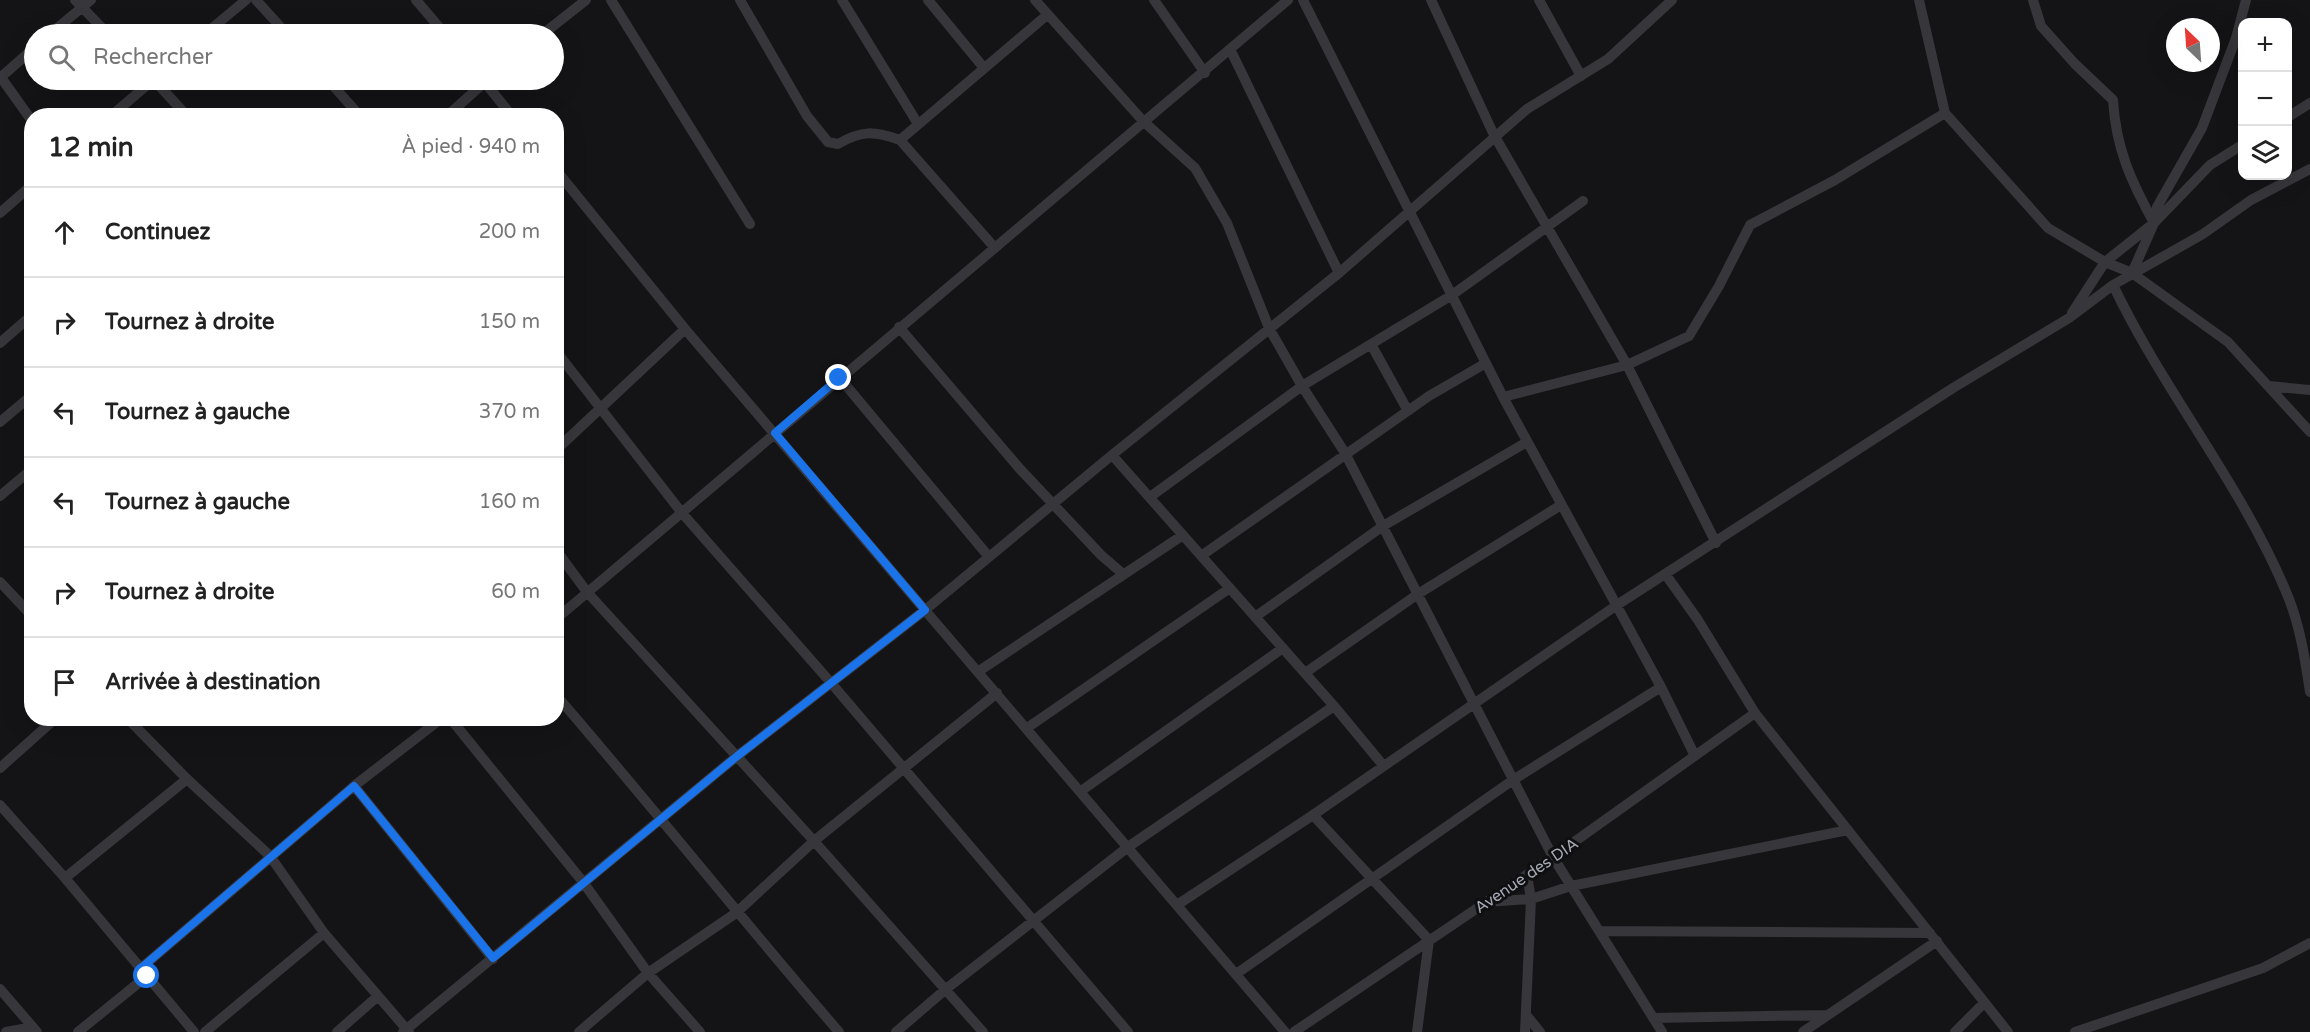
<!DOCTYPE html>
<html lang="fr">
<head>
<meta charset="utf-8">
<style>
  body { margin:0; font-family:"Varela Round",sans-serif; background:#f6f6f6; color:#222 }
  .controls { position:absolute; right:18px; top:18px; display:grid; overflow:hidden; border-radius:12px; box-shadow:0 6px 24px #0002 }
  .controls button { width:54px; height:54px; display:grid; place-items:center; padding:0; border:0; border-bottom:2px solid #e0e0e0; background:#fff; color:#222; font:30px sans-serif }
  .compass { position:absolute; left:2166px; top:18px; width:54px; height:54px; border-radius:50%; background:#fff; box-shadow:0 6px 24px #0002; rotate:335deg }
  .stop { position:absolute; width:18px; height:18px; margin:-14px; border:4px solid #1a73e8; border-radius:50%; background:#fff }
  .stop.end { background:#1a73e8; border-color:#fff; box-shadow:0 2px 6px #0008 }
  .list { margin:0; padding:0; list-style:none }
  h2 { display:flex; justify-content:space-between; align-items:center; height:78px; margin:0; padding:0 24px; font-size:26px }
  h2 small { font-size:20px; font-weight:400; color:#767676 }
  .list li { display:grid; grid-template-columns:39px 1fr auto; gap:18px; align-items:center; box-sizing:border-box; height:90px; padding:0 24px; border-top:2px solid #e0e0e0 }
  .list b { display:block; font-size:22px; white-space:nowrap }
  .list em { font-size:20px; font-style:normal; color:#767676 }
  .icon { flex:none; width:33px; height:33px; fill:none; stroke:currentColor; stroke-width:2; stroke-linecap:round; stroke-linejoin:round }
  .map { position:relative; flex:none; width:2310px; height:1032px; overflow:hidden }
  .search { position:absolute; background:#fff; box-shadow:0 6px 24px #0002; left:24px; top:24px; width:540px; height:66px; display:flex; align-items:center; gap:15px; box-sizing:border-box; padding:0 21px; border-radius:33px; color:#767676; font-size:22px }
  .panel { position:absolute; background:#fff; box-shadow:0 6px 24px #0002; left:24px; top:108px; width:540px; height:618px; border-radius:24px }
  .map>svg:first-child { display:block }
</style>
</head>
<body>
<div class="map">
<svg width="2310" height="1032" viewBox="0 0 2310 1032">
  <rect width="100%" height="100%" fill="#141416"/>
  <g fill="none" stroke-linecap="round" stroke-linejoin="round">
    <!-- minor -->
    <path stroke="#36363b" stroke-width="10" d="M75 0 108 34
      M256 0 287 34
      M416 0 445 34
      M611 0 750 224
      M740 0 807 116 828 142 838 144C862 130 874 131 900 140
      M842 0 918 124
      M928 0 984 68
      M1035 0 1143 121 1195 168 1227 223 1269 328 1302 386 1345 453 1553 857 1662 1032
      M1154 0 1205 73
      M1303 0 1503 397 1661 687 1695 756
      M1431 0 1494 135 1627 365 1716 543
      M1539 0 1581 76
      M1919 0 1945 113 2048 228 2105 262 2132 273 2228 342 2310 432
      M2033 0 2041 26 2075 64 2113 100C2116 149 2131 181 2154 223
      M50 34 91 0
      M205 34 246 0
      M543 34 586 0
      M1230 49 1339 273
      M0 76 32 121
      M0 78 34 48
      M154 80 187 116
      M328 80 360 116
      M483 80 512 116
      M111 116 153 80
      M447 116 487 80
      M2288 117 2310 103
      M556 170 685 329 1285 1032
      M0 213 32 185
      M995 248 900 140 1047 15
      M2132 273 2154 223 2157 207 2202 128 2236 38 2246 0
      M2113 285C2164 392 2242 485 2287 594 2300 625 2305 659 2310 692
      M2072 313 2105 262 2154 223 2210 165 2242 145
      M899 327 1020 469 1101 555 1123 574
      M0 343 32 315
      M1372 346 1408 411
      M556 351 682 513 832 684 1128 1032
      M839 377 989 557
      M2269 386 2310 390
      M1503 397 1627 365 1689 336 1719 286 1750 225 1835 180 1945 113
      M0 422 32 395
      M556 450 685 329
      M1112 455 1334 706 1382 764
      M0 496 32 469
      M1150 497 1302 386 1452 295 1583 201
      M556 550 587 592 814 841 983 1032
      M1201 556 1429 396 1486 363
      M1666 575 1698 620 1755 713 2008 1032
      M0 582 32 616
      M1255 617 1383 526 1527 442
      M556 619 1288 0
      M979 671 1183 535
      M1305 673 1418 594 1561 505
      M556 695C652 806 743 921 839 1032
      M127 718 187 779 270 856 324 933 409 1032
      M450 718 583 882 648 973 700 1032
      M1027 728 1230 588
      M0 768 56 718
      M354 786 493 959
      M1081 791 1283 648
      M0 805 65 878 194 1032
      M1313 815 1429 940 1417 1032
      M65 878 187 779
      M1486 902 1531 899 1571 886 1848 830
      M1177 905 1313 815 1617 605 1953 388 2069 318 2113 285 2203 234 2251 200 2310 169
      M1599 931 1930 933
      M140 969 354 786 442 718
      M1236 974 1513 780 1661 687
      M0 989 37 1032
      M1527 1016 1540 1032
      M1653 1018 1828 1015
      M6 1032 33 1027
      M78 1032 147 976
      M205 1032 324 933
      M337 1032 378 996
      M403 1032 736 757 925 610 1112 455 1339 273 1527 109 1608 59 1672 0
      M579 1032 648 973 736 913 814 841 997 693
      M896 1032 946 989 1128 847 1334 706
      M1294 1032 1553 857 1755 713
      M1525 1032 1531 899 1527 875
      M1803 1032 1937 941
      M1955 1032 1984 1003
      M2075 1032 2263 968 2310 943"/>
  </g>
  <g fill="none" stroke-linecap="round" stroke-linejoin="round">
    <!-- route -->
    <path stroke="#1a73e8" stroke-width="8" d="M147 976 140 969 354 786 493 958 736 757 925 610 775 433 839 378"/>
  </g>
  <g text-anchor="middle" stroke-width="6" stroke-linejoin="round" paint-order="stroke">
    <!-- street labels -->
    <g font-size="16" fill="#a7abb6" stroke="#0f0f11">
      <text transform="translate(1526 875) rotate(-34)" y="6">Avenue des DIA</text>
    </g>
  </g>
</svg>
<div class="controls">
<button>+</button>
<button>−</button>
<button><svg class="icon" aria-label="layers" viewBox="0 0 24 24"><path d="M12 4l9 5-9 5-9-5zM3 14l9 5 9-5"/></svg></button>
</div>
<svg class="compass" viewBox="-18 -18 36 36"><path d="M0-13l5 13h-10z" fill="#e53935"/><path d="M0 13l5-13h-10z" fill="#767676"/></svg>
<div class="stop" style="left:147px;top:976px"></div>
<div class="stop end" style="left:839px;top:378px"></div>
<div class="search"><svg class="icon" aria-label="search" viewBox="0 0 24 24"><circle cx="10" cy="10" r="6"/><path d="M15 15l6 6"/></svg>Rechercher</div>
<section class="panel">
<h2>12 min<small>À pied · 940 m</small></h2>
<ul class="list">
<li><svg class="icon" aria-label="ahead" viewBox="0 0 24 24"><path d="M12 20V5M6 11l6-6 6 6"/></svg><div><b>Continuez</b></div><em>200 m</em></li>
<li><svg class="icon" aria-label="right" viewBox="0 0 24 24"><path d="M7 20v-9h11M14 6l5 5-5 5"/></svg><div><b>Tournez à droite</b></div><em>150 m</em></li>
<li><svg class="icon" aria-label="left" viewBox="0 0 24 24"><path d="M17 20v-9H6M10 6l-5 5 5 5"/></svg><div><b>Tournez à gauche</b></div><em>370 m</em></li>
<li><svg class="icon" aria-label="left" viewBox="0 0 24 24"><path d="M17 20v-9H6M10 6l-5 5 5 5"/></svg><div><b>Tournez à gauche</b></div><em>160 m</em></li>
<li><svg class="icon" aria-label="right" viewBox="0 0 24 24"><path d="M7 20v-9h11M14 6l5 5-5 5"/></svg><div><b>Tournez à droite</b></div><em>60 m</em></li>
<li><svg class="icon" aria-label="arrive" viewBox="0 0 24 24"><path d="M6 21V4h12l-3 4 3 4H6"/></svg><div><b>Arrivée à destination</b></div></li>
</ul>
</section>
</div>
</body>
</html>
